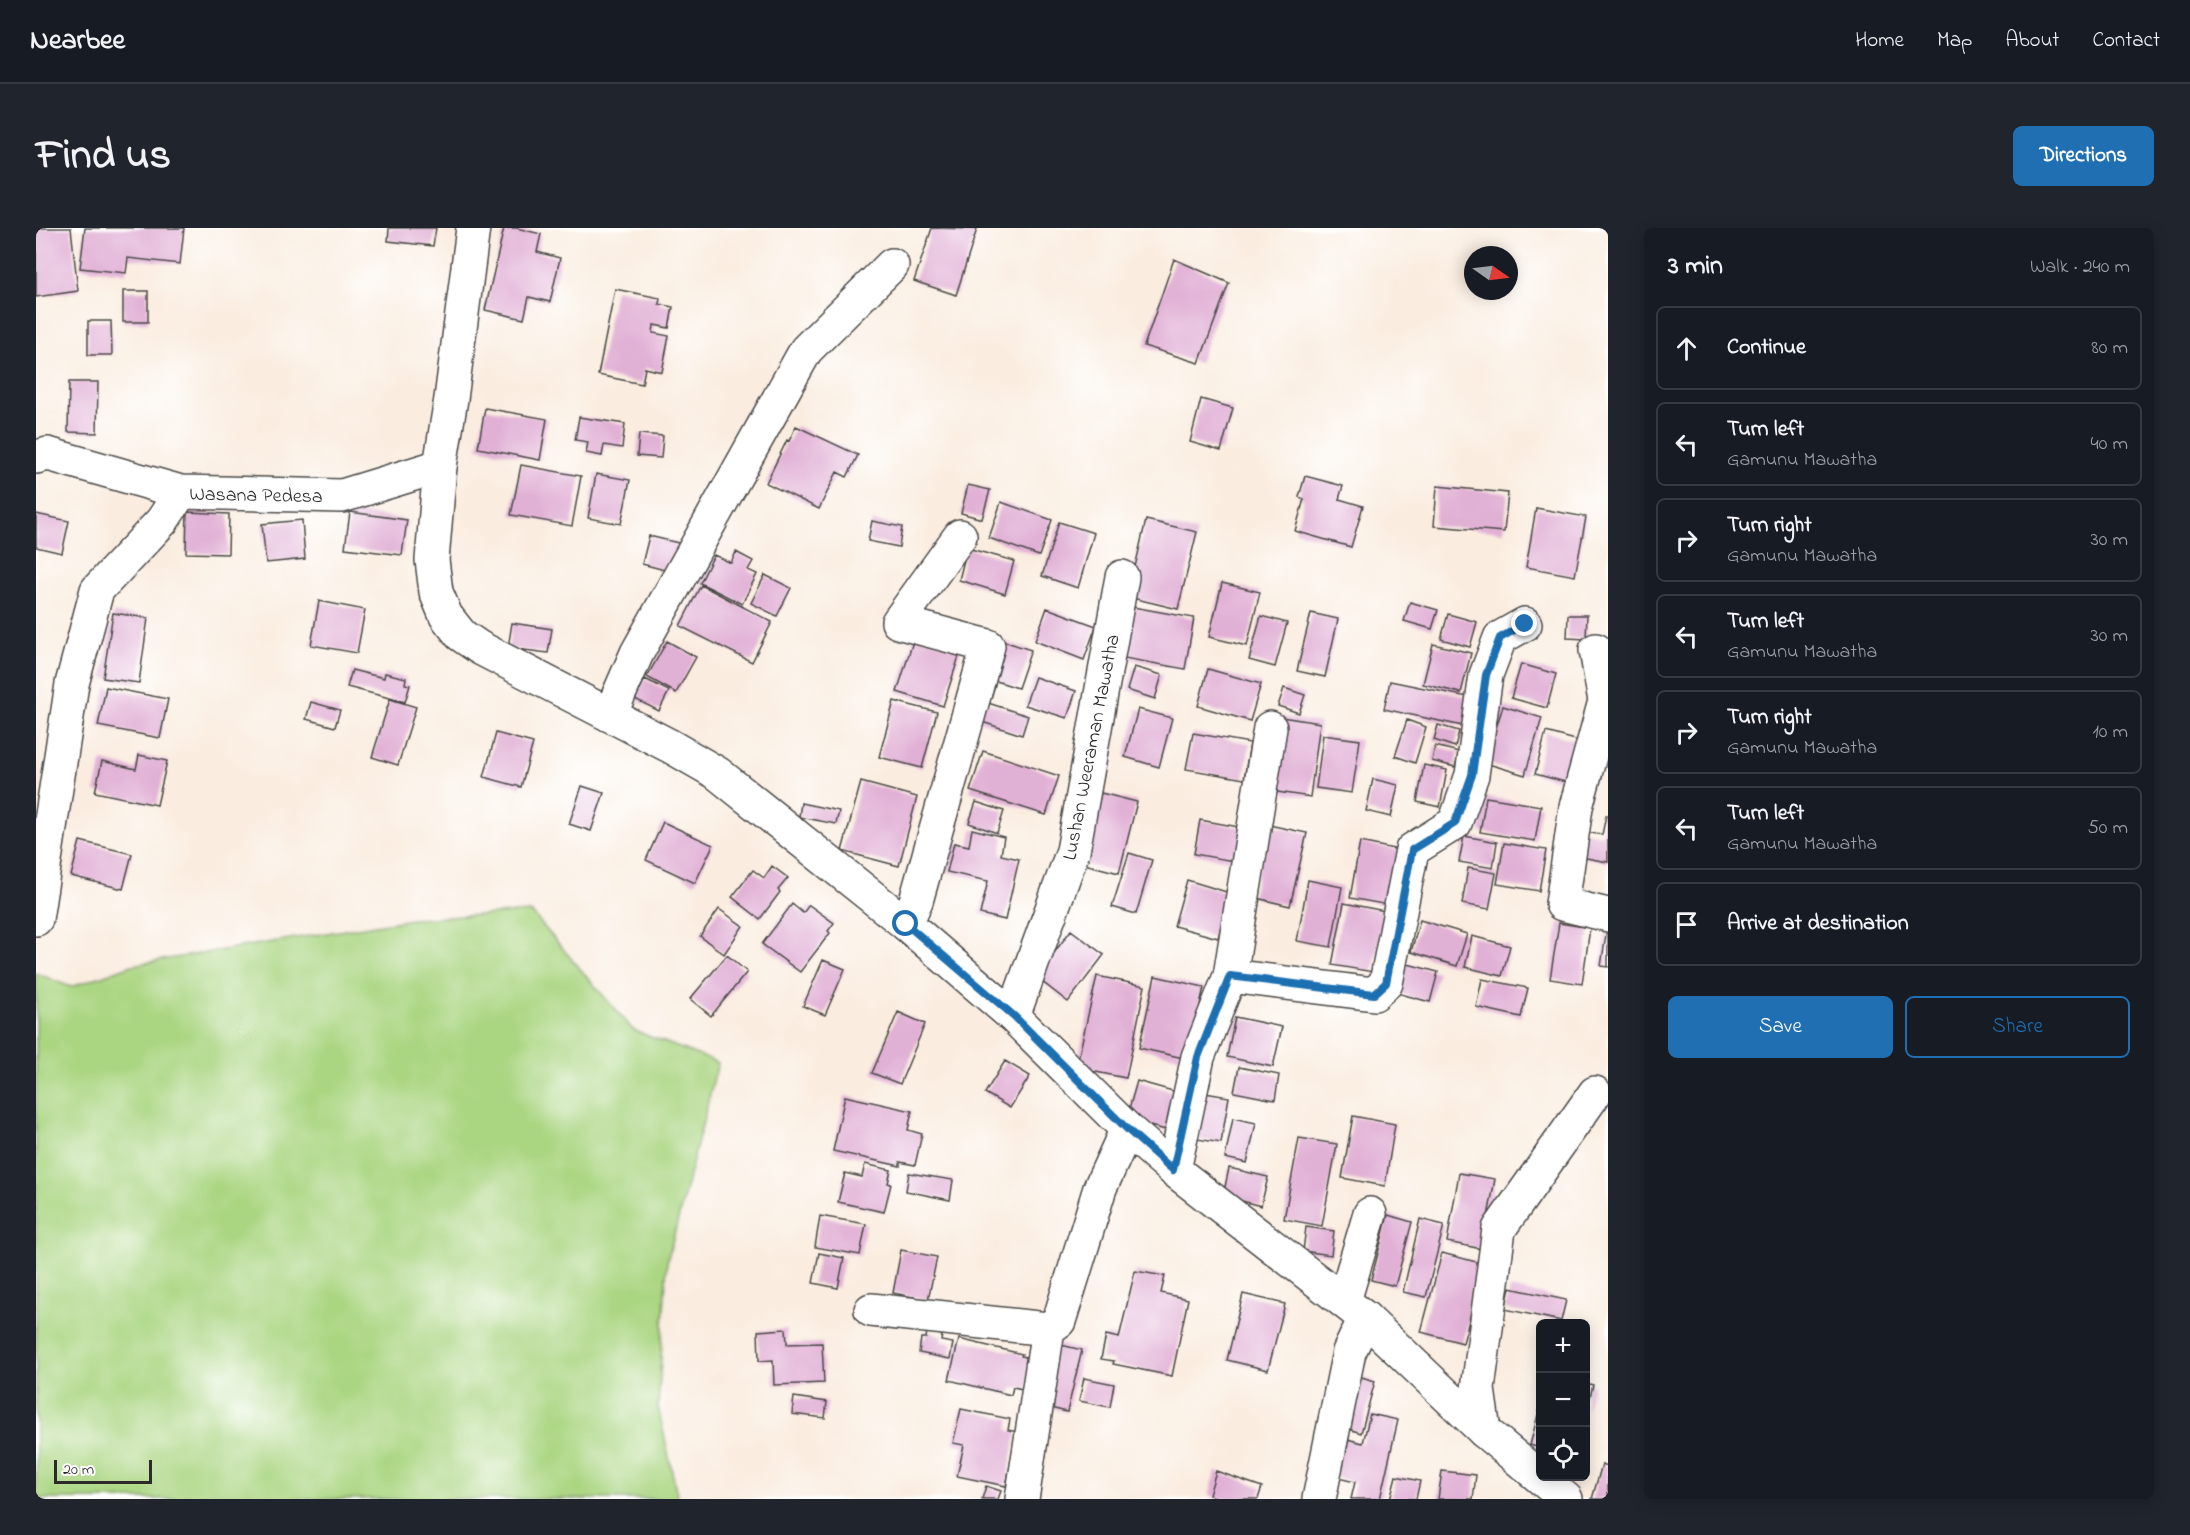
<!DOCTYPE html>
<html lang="en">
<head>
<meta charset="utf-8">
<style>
  body { margin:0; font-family:"Indie Flower",sans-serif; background:#20242c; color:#f1f3f6 }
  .controls { position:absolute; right:18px; bottom:18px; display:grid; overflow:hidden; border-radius:9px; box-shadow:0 3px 15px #0003 }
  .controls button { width:54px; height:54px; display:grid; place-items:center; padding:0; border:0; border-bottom:2px solid #363941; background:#171b24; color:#f1f3f6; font:30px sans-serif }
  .compass { position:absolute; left:1428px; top:18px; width:54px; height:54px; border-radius:50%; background:#171b24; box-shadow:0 3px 15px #0003; rotate:104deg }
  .scale { position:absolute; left:18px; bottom:15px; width:98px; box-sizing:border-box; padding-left:6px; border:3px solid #2b2b2b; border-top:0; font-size:16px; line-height:21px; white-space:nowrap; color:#2b2b2b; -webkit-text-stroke:4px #fff; paint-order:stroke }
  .stop { position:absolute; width:18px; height:18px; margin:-14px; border:4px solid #1f6fb2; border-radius:50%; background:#fff }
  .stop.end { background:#1f6fb2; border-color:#fff; box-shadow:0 2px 6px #0008 }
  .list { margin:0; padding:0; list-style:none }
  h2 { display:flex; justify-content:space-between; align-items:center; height:78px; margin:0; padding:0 24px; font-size:26px }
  h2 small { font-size:20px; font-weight:400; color:#9ea1a6 }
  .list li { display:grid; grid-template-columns:39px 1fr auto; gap:18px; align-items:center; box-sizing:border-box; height:84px; margin:0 12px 12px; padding:0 12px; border:2px solid #363941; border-radius:9px }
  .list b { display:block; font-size:22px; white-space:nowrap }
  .list p { margin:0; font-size:20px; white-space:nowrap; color:#9ea1a6 }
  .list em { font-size:20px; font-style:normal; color:#9ea1a6 }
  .actions { display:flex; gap:12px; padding:18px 24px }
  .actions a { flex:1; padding:14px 0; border:2px solid #1f6fb2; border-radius:9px; text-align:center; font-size:21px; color:#1f6fb2 }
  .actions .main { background:#1f6fb2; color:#fff }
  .icon { flex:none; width:33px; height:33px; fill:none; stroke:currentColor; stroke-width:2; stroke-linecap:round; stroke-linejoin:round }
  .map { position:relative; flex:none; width:1572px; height:1271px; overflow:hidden; border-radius:9px }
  header { display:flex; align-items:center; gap:36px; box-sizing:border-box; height:84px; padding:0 30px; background:#171b24; border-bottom:2px solid #363941 }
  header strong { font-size:28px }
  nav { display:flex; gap:33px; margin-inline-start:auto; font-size:21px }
  .intro { display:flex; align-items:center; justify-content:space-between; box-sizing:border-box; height:144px; padding:0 36px }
  h1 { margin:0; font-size:42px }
  .button { padding:15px 27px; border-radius:9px; background:#1f6fb2; color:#fff; font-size:21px; font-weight:700 }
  main { display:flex; gap:36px; padding:0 36px }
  aside { flex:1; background:#171b24; border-radius:9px; box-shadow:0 3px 15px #0003 }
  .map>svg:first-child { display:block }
</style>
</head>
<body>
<header>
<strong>Nearbee</strong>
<nav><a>Home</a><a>Map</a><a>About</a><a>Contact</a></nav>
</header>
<div class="intro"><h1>Find us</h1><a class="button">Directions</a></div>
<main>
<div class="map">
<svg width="1572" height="1271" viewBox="0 0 1572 1271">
  <rect width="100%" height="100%" fill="#fff"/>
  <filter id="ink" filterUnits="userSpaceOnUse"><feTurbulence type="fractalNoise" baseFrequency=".0167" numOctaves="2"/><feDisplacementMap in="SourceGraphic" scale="12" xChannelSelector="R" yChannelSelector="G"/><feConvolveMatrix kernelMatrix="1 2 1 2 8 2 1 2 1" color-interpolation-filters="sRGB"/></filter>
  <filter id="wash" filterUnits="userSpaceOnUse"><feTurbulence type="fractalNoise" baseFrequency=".008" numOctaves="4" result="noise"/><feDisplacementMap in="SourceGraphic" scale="24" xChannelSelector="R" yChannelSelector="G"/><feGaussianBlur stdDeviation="1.35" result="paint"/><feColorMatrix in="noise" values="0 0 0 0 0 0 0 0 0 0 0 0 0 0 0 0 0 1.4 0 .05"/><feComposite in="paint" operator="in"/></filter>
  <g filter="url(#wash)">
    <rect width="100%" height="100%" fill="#faede0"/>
    <!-- green -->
    <path fill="#aad581" stroke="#6a8056" stroke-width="1.5" d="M495 684 597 802 682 835 631 1034 622 1179 642 1271H0V745L35 759 96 737 376 691Z"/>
    <g id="blocks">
      <!-- building -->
      <path fill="#e1b0d5" d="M0 0H35L42 63 0 69Z
        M49 0H148L144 36 92 30 90 45 44 40Z
        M353 0H400L397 18 352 13Z
        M468 0H480L505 6 501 24 524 30 514 74 493 69 488 91 449 82Z
        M896 0 941 1 920 67 878 53Z
        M1138 31 1193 55 1163 135 1108 118Z
        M579 61 624 70 623 76 637 79 633 100 618 97 617 105 633 108 626 144 609 140 606 156 562 147Z
        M87 63H112V94H87Z
        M52 93H75L76 127H52Z
        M33 154H62L61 205 32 204Z
        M1165 171 1197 180 1185 223 1154 214Z
        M449 180 511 191 504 232 442 220Z
        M543 189 589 196 586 220 568 217 566 228 550 225 552 214 539 212Z
        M760 198 822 227 811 249 801 244 783 281 730 255 751 212 753 213Z
        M603 206 627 208 625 230 601 228Z
        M485 237 545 248 536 298 475 287Z
        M560 246 594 252 585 296 552 290Z
        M1269 248 1307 258 1303 271 1327 278 1315 319 1259 303 1268 271 1263 269Z
        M932 257 954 262 946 291 925 285Z
        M1401 258 1472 265 1468 304 1398 298Z
        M965 274 1016 292 1003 328 953 310Z
        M1500 280 1550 289 1539 348 1490 339Z
        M151 284 193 286 192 326 150 325Z
        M314 284 371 292 366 327 309 320Z
        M0 286 33 293 26 325 0 319Z
        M266 292 269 331 230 335 226 296Z
        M1110 292 1161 304 1142 381 1092 369Z
        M836 293 866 299 863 319 832 313Z
        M1023 294 1058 305 1042 360 1006 348Z
        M613 308 651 317 644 346 606 336Z
        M931 320 978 333 969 366 923 352Z
        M700 324 717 333 712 342 721 346 706 376 664 355 678 327 695 335Z
        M729 347 755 360 741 388 715 375Z
        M1186 355 1224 364 1211 418 1173 409Z
        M665 357 736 394 716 434 644 398Z
        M283 373 329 382 321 425 275 417Z
        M1374 374 1402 382 1396 401 1368 393Z
        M1097 379 1158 390 1149 441 1088 430Z
        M1011 380 1060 398 1048 432 999 413Z
        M77 385 112 390 103 455 67 450Z
        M1275 385 1302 391 1289 449 1261 443Z
        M1412 386 1441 394 1434 419 1405 411Z
        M1532 387H1551L1550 411 1531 410Z
        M1225 388 1251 395 1239 439 1213 432Z
        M476 395 516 401 512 425 472 420Z
        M879 407 925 422 907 478 861 464Z
        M631 413 660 429 640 465 611 449Z
        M967 413 995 422 982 460 954 451Z
        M1397 416 1435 425 1425 465 1387 456Z
        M1485 436 1520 446 1511 480 1475 470Z
        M1098 439 1126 447 1119 471 1091 462Z
        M1172 441 1225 456 1214 493 1162 478Z
        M316 442 348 450 349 445 370 450 369 456 374 457 369 474 311 459Z
        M999 449 1040 463 1031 490 989 477Z
        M609 451 633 463 623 483 599 471Z
        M1354 453 1442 471 1436 500 1348 481Z
        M70 459 132 471 124 510 62 498Z
        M1248 460 1269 467 1263 485 1242 478Z
        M354 471 380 479 362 537 336 529Z
        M943 472 992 488 986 507 937 491Z
        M858 473 901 484 886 540 843 529Z
        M275 474 304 482 299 499 270 491Z
        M1467 478 1506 490 1489 547 1449 535Z
        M1102 481 1136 490 1123 539 1089 529Z
        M1245 489 1284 495 1274 569 1235 563Z
        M1371 492 1390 499 1379 535 1359 528Z
        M1402 497 1423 503 1419 519 1398 512Z
        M1510 504 1547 514 1537 556 1499 546Z
        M460 505 497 515 485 559 448 549Z
        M1157 505 1214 515 1208 551 1150 541Z
        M1287 507 1324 512 1316 565 1280 560Z
        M1399 518 1423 524 1419 539 1396 533Z
        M947 523 1023 548 1010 587 934 563Z
        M103 527 131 533 121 577 59 564 66 533 100 541Z
        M1388 537 1411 542 1404 579 1381 574Z
        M1337 551 1362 557 1355 589 1330 583Z
        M825 554 881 569 863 638 806 623Z
        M546 558 568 565 555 603 533 596Z
        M1065 565 1101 574 1083 645 1048 636Z
        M1450 569 1505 578 1499 613 1444 604Z
        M940 574 968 583 961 605 933 595Z
        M765 575 803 583 800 596 763 589Z
        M1570 587 1572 588V634L1539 628 1544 603 1566 607Z
        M1164 592 1209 600 1203 634 1158 626Z
        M627 594 677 617 659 655 610 632Z
        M1233 597 1271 605 1254 678 1216 669Z
        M936 601 968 609 965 627 983 631 969 692 944 686 952 653 911 644 918 615 933 618Z
        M1428 608 1461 614 1457 640 1423 634Z
        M44 613 96 626 87 661 35 648Z
        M1324 614 1363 622 1352 677 1314 670Z
        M1468 615 1510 622 1503 663 1461 656Z
        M1093 625 1116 632 1100 686 1076 679Z
        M736 638 752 650 742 662 744 664 724 691 696 669 717 642 728 650Z
        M1432 640 1460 645 1453 681 1426 676Z
        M1151 652 1194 665 1182 710 1138 698Z
        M1272 652 1306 659 1295 719 1261 713Z
        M1308 675 1349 683 1337 744 1296 737Z
        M756 676 767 685 773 677 798 695 792 703 794 705 764 744 726 716Z
        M683 681 707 698 688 726 664 708Z
        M1384 692 1431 706 1421 738 1375 724Z
        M1523 695 1554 700 1546 756 1514 751Z
        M1571 700H1572V739L1565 738Z
        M1035 702 1068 727 1032 774 1000 749Z
        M1436 708 1474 718 1466 748 1429 739Z
        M691 727 711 744 675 788 654 771Z
        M787 732 809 741 789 787 767 778Z
        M1368 735 1402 744 1394 774 1361 765Z
        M1061 748 1109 758 1090 850 1040 840Z
        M1119 748 1168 759 1152 831 1103 820Z
        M1446 751 1492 760 1485 789 1440 779Z
        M862 784 889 796 864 856 836 845Z
        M1199 789 1246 799 1237 839 1191 829Z
        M969 833 994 848 974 880 949 865Z
        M1203 839 1243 847 1239 872 1198 864Z
        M1101 853 1144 865 1134 903 1090 892Z
        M1169 865 1193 869 1185 915 1161 911Z
        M809 868 876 883 872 902 886 906 879 937 864 934V938L797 923Z
        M1317 888 1359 896 1349 958 1306 950Z
        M1197 890 1220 895 1211 935 1189 930Z
        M1263 910 1301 916 1286 998 1248 991Z
        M829 936 855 942 852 955 855 956 848 984 802 974 809 945 826 949Z
        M1193 940 1232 949 1225 978 1187 968Z
        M873 945 917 952 914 972 870 963Z
        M1423 945 1459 951 1446 1021 1411 1014Z
        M1352 987 1376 994 1359 1058 1335 1052Z
        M784 988 830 996 824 1027 779 1019Z
        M1384 991 1408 997 1390 1069 1367 1064Z
        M1270 999 1298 1003 1295 1027 1267 1023Z
        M865 1022 901 1029 892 1072 857 1065Z
        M783 1025 808 1030 802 1060 777 1055Z
        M1406 1025 1448 1036 1427 1115 1385 1104Z
        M1099 1043 1129 1048 1125 1065 1152 1071 1136 1148 1077 1136 1078 1133 1065 1131 1070 1107 1083 1110Z
        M1474 1060 1530 1072 1525 1093 1469 1081Z
        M1207 1066 1249 1076 1232 1142 1191 1132Z
        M750 1101 751 1116 786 1115 788 1155 738 1157 737 1132 723 1133 722 1103Z
        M891 1103 906 1107 905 1113 917 1115 914 1131 883 1125 885 1110H890Z
        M923 1111 986 1126 985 1128 999 1131 991 1162 977 1159 975 1167 913 1152Z
        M1021 1116 1046 1122 1031 1184 1006 1178Z
        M1322 1148 1339 1153 1325 1205 1307 1199Z
        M1048 1150 1078 1156 1074 1179 1043 1173Z
        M1550 1155 1557 1157 1550 1185Z
        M758 1169 791 1174 789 1190 756 1186Z
        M1504 1179V1220L1494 1217Z
        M925 1181 974 1191 972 1202 981 1204 970 1258 921 1248 928 1217 917 1215Z
        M1334 1186 1362 1192 1344 1271H1315L1319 1254 1298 1249 1307 1210 1327 1215Z
        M1566 1236 1572 1238V1271H1556Z
        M1180 1243 1226 1259 1222 1271H1185L1173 1267Z
        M1406 1243 1440 1247 1437 1271H1402Z
        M1360 1248 1384 1253 1380 1271H1354Z
        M950 1258 965 1263 962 1271H946Z"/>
    </g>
  </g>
  <g filter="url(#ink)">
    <use href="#blocks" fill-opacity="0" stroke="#4a4846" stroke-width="1.5"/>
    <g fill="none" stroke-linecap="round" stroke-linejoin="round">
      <defs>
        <path id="minor" d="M0 229 12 226 145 264 306 268 404 238
          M1560 422 1569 473 1540 579 1526 676 1572 687
          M574 487 601 425 770 122 856 37
          M0 691 36 456 61 362 126 293 145 264
          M870 696 880 673 952 418 862 394 924 308
          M1194 748 1234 500
          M977 788 1037 623 1086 349
          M1138 942 1162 829 1194 748 1338 766 1350 755 1376 622 1419 595 1436 547 1450 447 1464 410 1489 396
          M1308 1073 1334 986
          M835 1082 1012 1101 1023 1093 1064 960 1091 901
          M1448 1203 1442 1161 1463 1001 1559 865
          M986 1271 1012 1101
          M1283 1271 1313 1124 1329 1090"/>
        <path id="tertiary" d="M437 0 415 171 404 238 396 332 400 364 410 388 425 407 444 420 634 518 681 545 870 696 977 788 1091 901 1138 942 1329 1090 1448 1203 1530 1271"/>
      </defs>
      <!-- minor casing -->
      <use href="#minor" stroke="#4a4846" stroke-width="36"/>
      <!-- tertiary casing -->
      <use href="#tertiary" stroke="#4a4846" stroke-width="36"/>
      <!-- minor -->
      <use href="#minor" stroke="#fff" stroke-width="33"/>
      <!-- tertiary -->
      <use href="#tertiary" stroke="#fff" stroke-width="33"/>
    </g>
  </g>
  <g fill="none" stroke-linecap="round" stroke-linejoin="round" filter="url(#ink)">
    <!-- route -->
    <path stroke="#1f6fb2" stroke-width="8" d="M870 696 978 788 1091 901 1137 942 1162 829 1194 748 1338 766 1350 755 1376 622 1419 595 1436 547 1450 447 1464 410 1489 396"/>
  </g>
  <g text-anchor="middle" stroke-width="4.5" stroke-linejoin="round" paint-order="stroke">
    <!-- street labels -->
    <g font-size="20" fill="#2b2b2b" stroke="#fff">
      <text transform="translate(220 266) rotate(1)" y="7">Wasana Pedesa</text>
      <text transform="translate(1054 519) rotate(-79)" y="7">Lushan Weeraman Mawatha</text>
    </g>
  </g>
</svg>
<div class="controls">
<button>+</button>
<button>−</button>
<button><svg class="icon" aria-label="locate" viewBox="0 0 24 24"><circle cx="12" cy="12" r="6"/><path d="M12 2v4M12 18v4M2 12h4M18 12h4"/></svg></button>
</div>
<svg class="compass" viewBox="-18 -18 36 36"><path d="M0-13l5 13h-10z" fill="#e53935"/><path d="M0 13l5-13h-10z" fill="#9ea1a6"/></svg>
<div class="scale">20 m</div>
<div class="stop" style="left:870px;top:696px"></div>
<div class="stop end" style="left:1489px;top:396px"></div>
</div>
<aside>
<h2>3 min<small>Walk · 240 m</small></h2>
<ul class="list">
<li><svg class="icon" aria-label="ahead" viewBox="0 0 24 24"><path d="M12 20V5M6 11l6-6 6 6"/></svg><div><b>Continue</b></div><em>80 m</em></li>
<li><svg class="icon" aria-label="left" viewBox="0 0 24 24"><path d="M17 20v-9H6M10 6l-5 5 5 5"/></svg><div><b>Turn left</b><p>Gamunu Mawatha</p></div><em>40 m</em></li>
<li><svg class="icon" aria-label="right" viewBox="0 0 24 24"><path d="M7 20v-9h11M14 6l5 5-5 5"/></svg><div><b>Turn right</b><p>Gamunu Mawatha</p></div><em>30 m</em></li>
<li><svg class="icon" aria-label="left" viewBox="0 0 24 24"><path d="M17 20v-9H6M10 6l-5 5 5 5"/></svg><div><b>Turn left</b><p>Gamunu Mawatha</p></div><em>30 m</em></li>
<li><svg class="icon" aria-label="right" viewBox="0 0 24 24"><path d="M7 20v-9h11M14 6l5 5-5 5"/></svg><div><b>Turn right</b><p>Gamunu Mawatha</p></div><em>10 m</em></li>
<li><svg class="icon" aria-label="left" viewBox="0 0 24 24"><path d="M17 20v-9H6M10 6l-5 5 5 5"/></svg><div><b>Turn left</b><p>Gamunu Mawatha</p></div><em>50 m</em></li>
<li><svg class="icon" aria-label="arrive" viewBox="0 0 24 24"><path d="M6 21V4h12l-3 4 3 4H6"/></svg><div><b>Arrive at destination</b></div></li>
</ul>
<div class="actions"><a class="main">Save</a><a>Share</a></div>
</aside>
</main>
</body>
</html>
